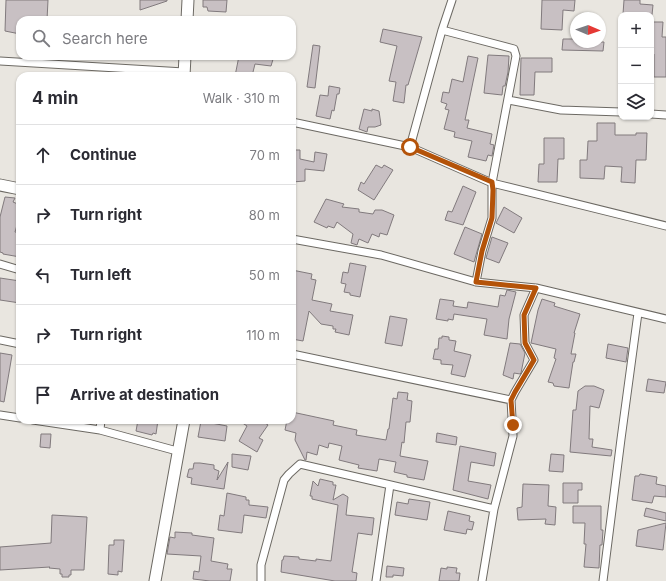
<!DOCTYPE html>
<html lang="en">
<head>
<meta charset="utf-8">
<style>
  body { margin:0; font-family:Inter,sans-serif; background:#f2f2f3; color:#2b2b33 }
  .controls { position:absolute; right:12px; top:12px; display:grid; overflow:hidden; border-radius:8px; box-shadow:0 1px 3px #0004 }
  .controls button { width:36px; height:36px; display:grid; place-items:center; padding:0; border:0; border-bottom:1px solid #e1e1e2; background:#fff; color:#2b2b33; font:20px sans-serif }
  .compass { position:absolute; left:570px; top:12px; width:36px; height:36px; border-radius:50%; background:#fff; box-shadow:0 1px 3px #0004; rotate:92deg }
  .stop { position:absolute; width:12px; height:12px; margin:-9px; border:3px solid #b45309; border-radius:50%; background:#fff }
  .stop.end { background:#b45309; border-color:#fff; box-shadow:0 1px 4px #0008 }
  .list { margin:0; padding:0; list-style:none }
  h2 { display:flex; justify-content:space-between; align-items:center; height:52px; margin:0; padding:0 16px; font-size:17px }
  h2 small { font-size:13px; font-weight:400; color:#7c7c81 }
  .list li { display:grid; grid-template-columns:26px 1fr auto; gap:12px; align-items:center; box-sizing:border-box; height:60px; padding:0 16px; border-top:1px solid #e1e1e2 }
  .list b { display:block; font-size:15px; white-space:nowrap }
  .list em { font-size:13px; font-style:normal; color:#7c7c81 }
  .icon { flex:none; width:22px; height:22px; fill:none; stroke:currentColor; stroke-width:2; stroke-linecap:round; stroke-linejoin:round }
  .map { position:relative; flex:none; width:666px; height:581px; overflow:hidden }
  .search { position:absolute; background:#fff; box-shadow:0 1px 3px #0004; left:16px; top:16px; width:280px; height:44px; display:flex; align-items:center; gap:10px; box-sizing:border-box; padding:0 14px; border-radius:12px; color:#7c7c81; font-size:15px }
  .panel { position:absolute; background:#fff; box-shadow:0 1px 3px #0004; left:16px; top:72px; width:280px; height:352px; border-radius:12px }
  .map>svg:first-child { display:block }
</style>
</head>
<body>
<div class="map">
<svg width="666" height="581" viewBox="0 0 666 581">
  <rect width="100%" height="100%" fill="#e9e6e0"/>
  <!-- building -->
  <path fill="#c8c0c3" stroke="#817a7d" d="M6 0H48L47 20H20V34L5 31Z
    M140 0H167V1L140 10Z
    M203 0H227L226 12 208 11 207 7H203Z
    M542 0H575L574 11 563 10 562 30 541 29Z
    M624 0H640V4L653 5 652 15 623 14Z
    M651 22H663L662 37H666V77H654V54H651Z
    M383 29 422 37 408 85H406L404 103 393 101 396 82 389 81 397 46 380 42Z
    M563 39H576V42H604L603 51 562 50Z
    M313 45 320 46 315 88 307 87Z
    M488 55 509 56 508 72 505 86H503L502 95 484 93Z
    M239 56H274L271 66 255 64 252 76H235Z
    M468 56 478 58 465 120H469L467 128 492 134 490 144 494 145 492 156 488 155 486 161 468 157 472 141 454 137 455 132 444 129 449 110 445 109 447 104 441 102 443 92 449 93 452 79 463 82Z
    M521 58H552V72H535L534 95H520Z
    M329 86 340 88 339 94H337L334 111 332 110 330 119 316 116 320 95 328 96Z
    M364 109 372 111V109L379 111 381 125 375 127H368L367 132 359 129Z
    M597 123H615V135H636V133H647L646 160H636L635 183 621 182 622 167 605 166 604 179 580 178V160H587L588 141H597Z
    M544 138H564V159H558L557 182H538L539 164H544Z
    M292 150H300V159L314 162 315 152 327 154 324 171 305 169V181L292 182Z
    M376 165 382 168 384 165 393 170 374 200 358 190 361 182 364 184Z
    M463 186 476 192 463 225 445 220 448 211 452 212Z
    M5 197 15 198 13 202 20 205V215L15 232 20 233V257L3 254V253L0 252V217Z
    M326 199 344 204 342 207 359 209V212L373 214 375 210H382L394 215 387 235 380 233 379 237 372 234 368 243 359 239 357 245 351 243 353 234 337 222 334 228 328 226 327 228 314 222Z
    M504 207 522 218 514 233 496 223Z
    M465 227 482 234 474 262 454 254Z
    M492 237 508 243 499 263 486 258Z
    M350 263 366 266 360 297 350 295V293L344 292 346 284 341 283 343 272 348 273Z
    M292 270 312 274 311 279 316 280 312 300 332 304 330 311 353 315 349 335 335 332 336 329H333V326L321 324 309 311 303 341 292 339V317L293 310H292Z
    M0 278 20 281V303L0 300Z
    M507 290 516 292 509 319 507 339 484 335 487 319 454 314 453 320 448 319V321L436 319 440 299 454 301 453 306 467 308 468 302 498 307 500 295 505 296Z
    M542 299 555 303 554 306 580 314 574 333H575L571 354H576L574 362H573L569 388 554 386 553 383 548 382 556 359 554 358 556 349 531 343 538 310Z
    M390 316 407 319 402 346 385 343Z
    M442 336 449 337V340L456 341 454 351 471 355 465 377 451 374 453 365 441 364V360L433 359 435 349H438L439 338H442Z
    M510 343 520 344 525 353 521 373 520 374 514 373 513 379 503 375Z
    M608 344 628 348 626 362 606 358Z
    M0 353 12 355 4 402 0 401Z
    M648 379 666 382 664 393 646 391Z
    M585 386H594L604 390 599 408 590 406 589 439H593L592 447 612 450 611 456 570 452 573 410H576L578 391Z
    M398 392 408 393 407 400 412 401 410 422H406L404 443 402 442 400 456 428 461 424 480 407 477V475L394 472 396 462 379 459 377 471 358 468 359 465 339 460 342 446 329 443 328 448 319 445 317 455 307 452 306 460H305L295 440 296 433 285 430 287 420H292V412L334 421 333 425 357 430 356 435 386 440 388 429H389L393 398 397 399Z
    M138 420H158L156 434 153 433 152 435 136 431Z
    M238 420H267L265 423 268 425 259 438 263 440 257 452 239 441 247 426Z
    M201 421 227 426 225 441 198 437Z
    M437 433 457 437 456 445 436 442Z
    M41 434H51L50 448 40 447Z
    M460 446 496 453 494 466 471 462 468 481 491 485 488 499 453 490Z
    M232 454 251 456 248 470 232 467Z
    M551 454 564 455 563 472 549 471Z
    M228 462 224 489 191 484 192 478 187 477 189 469H193L194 463H200L214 465V469L219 471 217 480Z
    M640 474 657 477 656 484 666 486V497L654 496 652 503 632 500 635 476H639Z
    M320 479 333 482V485H336L333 500 343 494 348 497 346 515 374 518 372 535 358 533 352 572 357 573 356 581H335L281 572 282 560H283L284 556 299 557V559L316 561V559L331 561 338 505 312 499V496H310L313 481 318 486Z
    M563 483H582V490H578V503H563Z
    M523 484 549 485 548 506 556 507 555 525 545 524 546 519 518 520 517 508 522 507Z
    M227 493 246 497V500H249V505L268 507 266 518 244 515 242 533 218 530 220 515 224 516Z
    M409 499 430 502 427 520 395 515 397 502 408 504Z
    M573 506H601V530H603L602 545H600L599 568 584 567 586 544H584L585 523H573Z
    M646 508 666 513V521L644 516Z
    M448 511 470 516 469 521 474 522 472 530 467 529 466 534 444 530Z
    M52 515 87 517 84 570H71V575H69V577H62V574H60V569L49 568 50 567 0 570V547L51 543Z
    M666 523 663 550 636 546 638 530Z
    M175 532 192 533V535L214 538 211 561 228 564 227 569H232L230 581H210L193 579 194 571 199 572 201 556 167 554 170 537 175 538Z
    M114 540H124L122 572 118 571V575L108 574 109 545H114Z
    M387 566 404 568 403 576 393 575V577H386Z
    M447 567 457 568 456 573H460L459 581H439L441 568 447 569Z"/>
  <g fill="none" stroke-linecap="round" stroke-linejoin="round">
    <defs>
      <path id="street" d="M442 30 514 49 516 56 492 183V218L482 251 476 282
        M0 61 184 72
        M508 100 561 110 621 112
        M651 114 666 115
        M292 122 410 147 492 183 666 226
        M410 147 442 30 452 0
        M292 239 381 255 476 282 536 288 666 319
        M0 264 20 270
        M0 340 20 344
        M292 354 511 400
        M0 415 20 418
        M33 420 100 430 177 451
        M100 430 101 420
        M261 581V565L284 480 289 474 300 464 494 509
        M376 581 390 485
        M482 581 494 509 513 436 511 400 515 392 534 360 525 343 524 315 536 288
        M603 581 621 439 638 313"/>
      <path id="secondary" d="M187 20 188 0
        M184 76 185 56
        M0 185 20 189
        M155 581 184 420"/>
    </defs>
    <!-- street casing -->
    <use href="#street" stroke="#6c6963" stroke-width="9"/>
    <!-- secondary casing -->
    <use href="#secondary" stroke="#6c6963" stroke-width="13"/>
    <!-- street -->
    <use href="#street" stroke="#fff" stroke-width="7"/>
    <!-- secondary -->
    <use href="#secondary" stroke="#fff" stroke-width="11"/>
  </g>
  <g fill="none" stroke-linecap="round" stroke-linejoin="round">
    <!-- route -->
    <path stroke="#b45309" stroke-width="5" d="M410 147 492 182 493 190 492 218 482 251 476 282 536 288 524 315 525 343 534 360 515 392 511 400 513 425"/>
  </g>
</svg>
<div class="controls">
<button>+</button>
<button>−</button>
<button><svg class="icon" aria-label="layers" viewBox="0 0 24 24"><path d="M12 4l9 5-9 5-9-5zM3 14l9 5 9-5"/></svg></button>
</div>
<svg class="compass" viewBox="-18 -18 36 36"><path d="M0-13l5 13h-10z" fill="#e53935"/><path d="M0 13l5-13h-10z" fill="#7c7c81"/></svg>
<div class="stop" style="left:410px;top:147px"></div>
<div class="stop end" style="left:513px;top:425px"></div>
<div class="search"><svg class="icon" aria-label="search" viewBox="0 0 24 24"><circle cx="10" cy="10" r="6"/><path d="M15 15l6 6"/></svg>Search here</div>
<section class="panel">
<h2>4 min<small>Walk · 310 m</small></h2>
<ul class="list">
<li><svg class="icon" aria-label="ahead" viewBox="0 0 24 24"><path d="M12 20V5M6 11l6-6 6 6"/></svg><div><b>Continue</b></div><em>70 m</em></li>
<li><svg class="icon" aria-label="right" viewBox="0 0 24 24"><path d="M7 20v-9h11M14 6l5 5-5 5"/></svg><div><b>Turn right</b></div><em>80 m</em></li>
<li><svg class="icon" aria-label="left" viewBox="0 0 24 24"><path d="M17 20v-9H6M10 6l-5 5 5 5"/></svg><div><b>Turn left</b></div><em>50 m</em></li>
<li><svg class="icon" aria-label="right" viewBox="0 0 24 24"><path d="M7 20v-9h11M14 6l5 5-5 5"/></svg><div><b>Turn right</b></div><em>110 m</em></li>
<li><svg class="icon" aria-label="arrive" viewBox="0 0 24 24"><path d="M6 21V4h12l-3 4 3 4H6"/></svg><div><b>Arrive at destination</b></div></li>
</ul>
</section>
</div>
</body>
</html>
